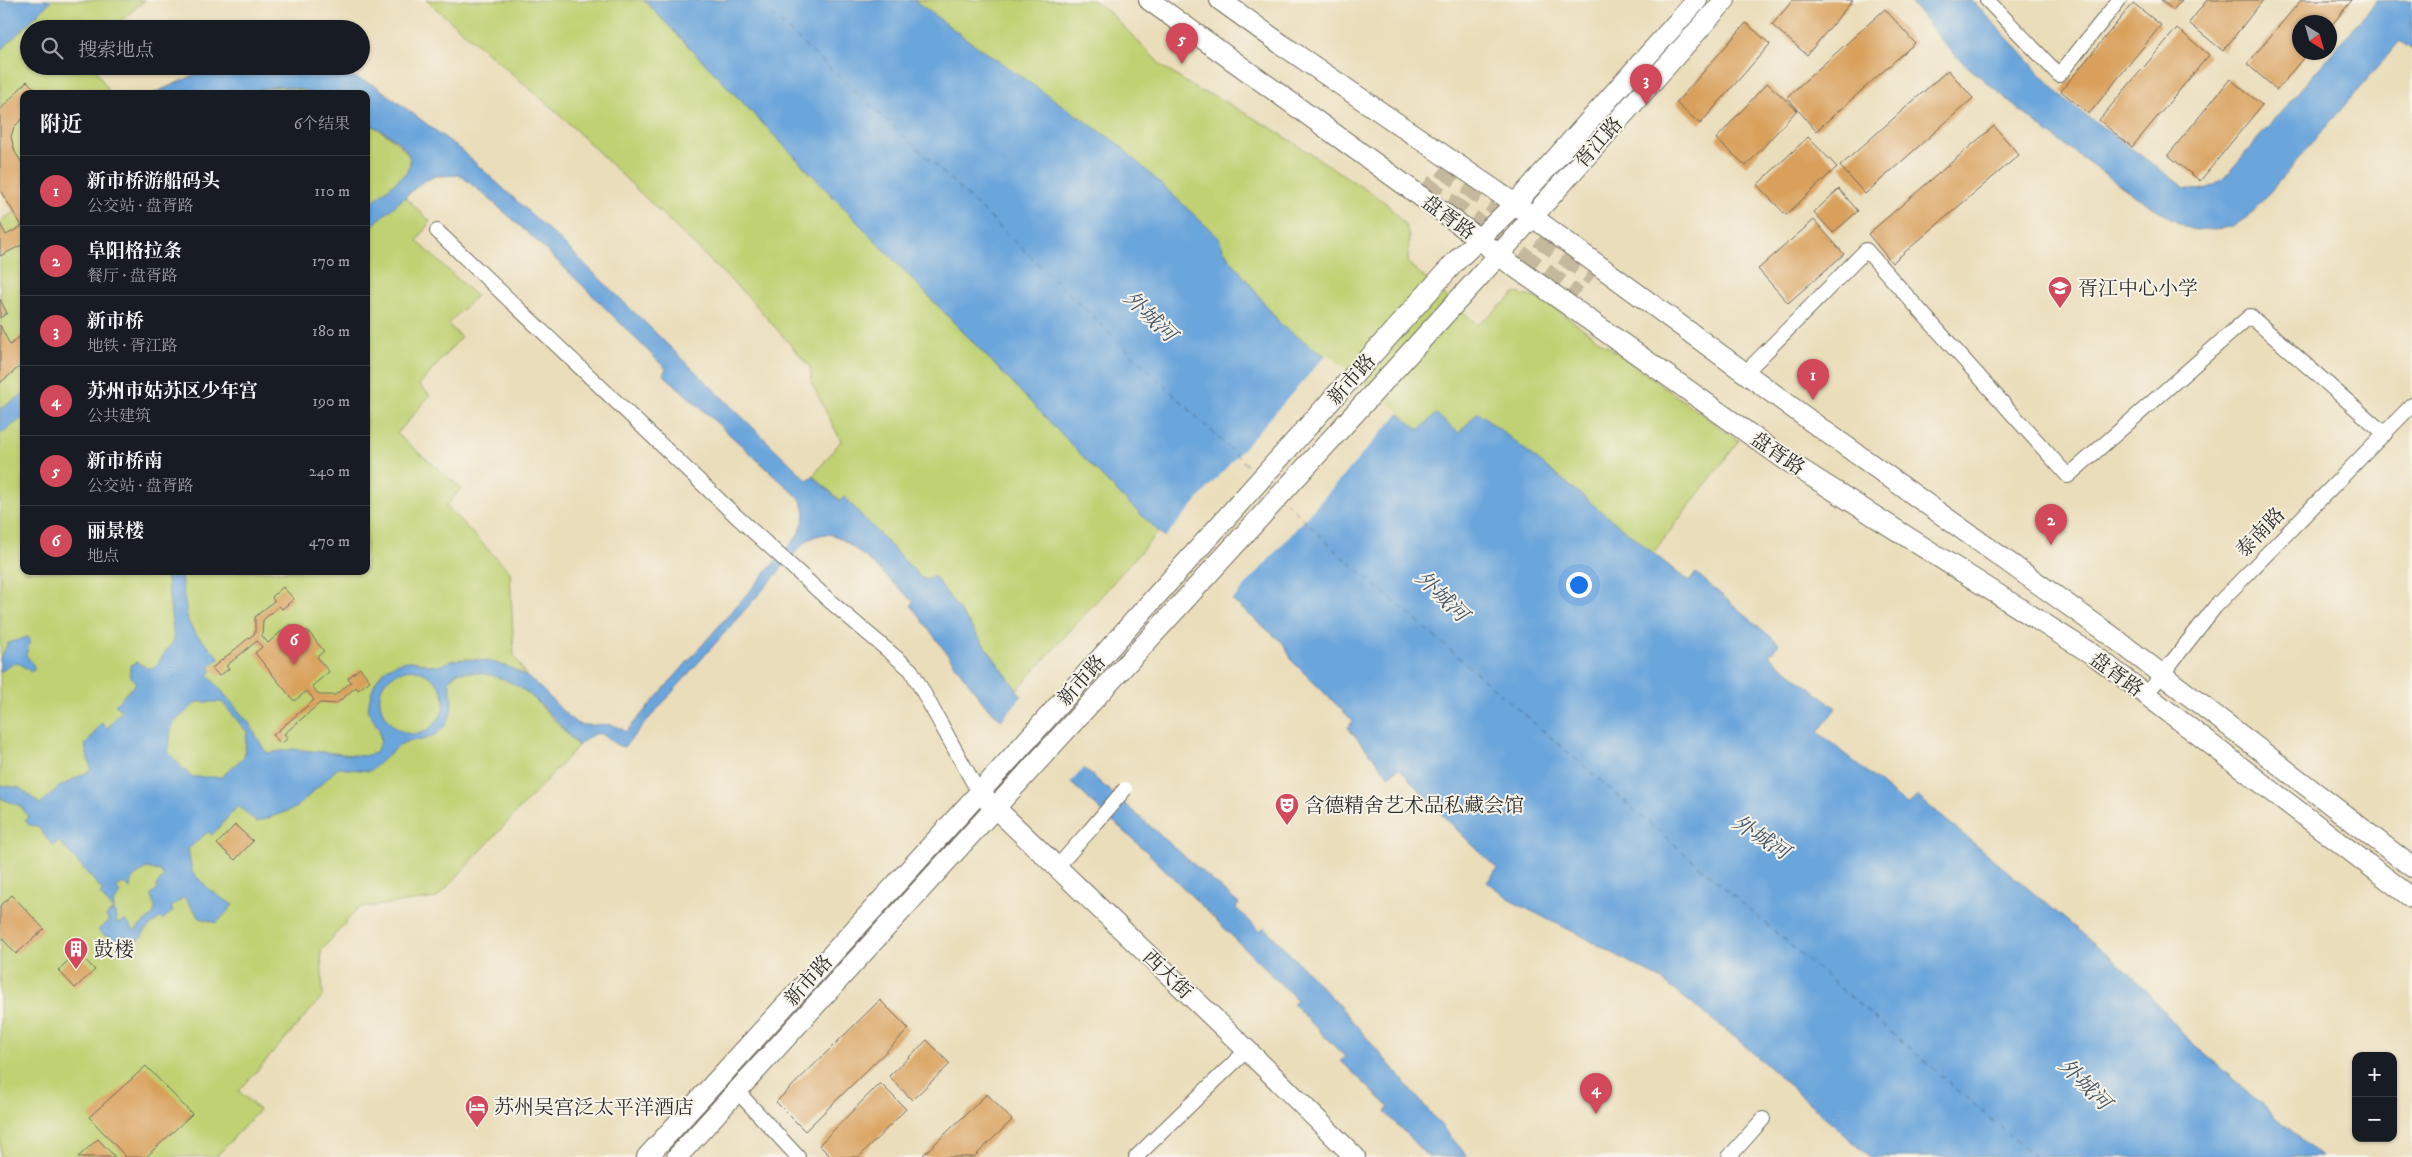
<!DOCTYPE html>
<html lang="zh">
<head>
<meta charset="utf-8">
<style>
  body { margin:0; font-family:"IM FELL DW Pica","Noto Serif SC",serif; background:#242831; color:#f1f3f6 }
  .controls { position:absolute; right:15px; bottom:15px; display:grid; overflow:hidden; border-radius:10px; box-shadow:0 1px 4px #0004 }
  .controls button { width:45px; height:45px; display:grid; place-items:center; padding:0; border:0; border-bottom:1px solid #363941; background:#171b24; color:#f1f3f6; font:25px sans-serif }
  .compass { position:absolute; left:2292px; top:15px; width:45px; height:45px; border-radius:50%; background:#171b24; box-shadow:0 1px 4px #0004; rotate:143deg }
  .you { position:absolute; left:1578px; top:584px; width:18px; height:18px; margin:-12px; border:4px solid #fff; border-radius:50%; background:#1a73e8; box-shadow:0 0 0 8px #1a73e833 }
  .badge { display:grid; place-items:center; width:32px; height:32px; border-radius:50%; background:#d1495b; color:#fff; font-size:16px; font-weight:700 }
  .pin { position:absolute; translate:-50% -41px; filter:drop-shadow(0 1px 2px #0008) }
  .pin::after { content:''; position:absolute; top:26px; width:18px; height:15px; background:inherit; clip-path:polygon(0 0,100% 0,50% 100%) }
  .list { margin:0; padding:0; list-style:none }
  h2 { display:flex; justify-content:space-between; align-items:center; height:65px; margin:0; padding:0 20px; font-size:21px }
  h2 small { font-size:16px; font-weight:400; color:#9ea1a6 }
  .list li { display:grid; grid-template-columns:32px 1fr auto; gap:15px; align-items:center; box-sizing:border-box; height:70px; padding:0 20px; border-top:1px solid #363941 }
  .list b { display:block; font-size:19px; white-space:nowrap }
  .list p { margin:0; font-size:16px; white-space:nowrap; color:#9ea1a6 }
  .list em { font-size:16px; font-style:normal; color:#9ea1a6 }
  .icon { flex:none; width:28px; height:28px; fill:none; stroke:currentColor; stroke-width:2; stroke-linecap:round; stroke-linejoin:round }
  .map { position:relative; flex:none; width:2412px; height:1157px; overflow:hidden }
  .search { position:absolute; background:#171b24; box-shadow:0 1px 4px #0004; left:20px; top:20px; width:350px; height:55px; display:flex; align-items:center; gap:12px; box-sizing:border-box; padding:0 18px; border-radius:28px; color:#9ea1a6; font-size:19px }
  .panel { position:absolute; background:#171b24; box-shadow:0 1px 4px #0004; left:20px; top:90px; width:350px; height:485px; border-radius:10px }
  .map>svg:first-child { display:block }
</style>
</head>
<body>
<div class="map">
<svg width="2412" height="1157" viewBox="0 0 2412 1157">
  <rect width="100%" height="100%" fill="#f7f3e8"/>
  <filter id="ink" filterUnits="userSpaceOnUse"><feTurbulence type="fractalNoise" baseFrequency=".02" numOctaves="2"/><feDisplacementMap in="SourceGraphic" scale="10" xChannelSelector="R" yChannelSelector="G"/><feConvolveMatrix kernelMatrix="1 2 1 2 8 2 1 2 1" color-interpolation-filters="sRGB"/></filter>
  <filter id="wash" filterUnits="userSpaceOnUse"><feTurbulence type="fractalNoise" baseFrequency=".0096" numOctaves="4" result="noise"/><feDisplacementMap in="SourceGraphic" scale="20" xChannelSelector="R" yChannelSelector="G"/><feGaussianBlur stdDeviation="1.12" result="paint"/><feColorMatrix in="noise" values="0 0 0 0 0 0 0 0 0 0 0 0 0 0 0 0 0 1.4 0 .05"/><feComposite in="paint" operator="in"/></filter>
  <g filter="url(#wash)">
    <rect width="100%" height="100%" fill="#eaddba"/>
    <!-- green -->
    <path fill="#c0d173" stroke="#767e4f" d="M52 0H145L111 29H29V66H94L110 94H24V174L0 190V51Z
      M426 0H644L1117 492 1159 531 1017 690 935 577 927 580 921 578 844 497 841 501 813 476 841 441 812 384 810 367 752 301 557 112Z
      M914 0H1092L1109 12 1163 67 1199 91 1215 96 1273 129 1386 203 1405 225 1409 235 1408 263 1478 325 1516 293 1536 298 1557 310 1739 441 1653 553 1478 412 1459 434 1419 431 1328 358 1282 326 1224 251 1219 238Z
      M279 86 303 90 313 94H239Z
      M366 122C385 133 399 141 411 159L404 196 430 221 417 241 476 296 448 324 461 337 419 385 430 395 397 434 461 488 446 506 510 572 514 655 526 676V690L578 746 437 898 358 908 321 951 323 996 239 1091 259 1110 216 1157H0V221L24 206V571H366Z"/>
    <!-- water -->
    <path fill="#6ba5db" stroke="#4b6883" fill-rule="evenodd" d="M0 0H52L0 51Z
      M644 0H914L965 38 1117 143 1219 238 1224 251 1282 326 1328 358 1419 430 1436 414 1459 433 1478 412 1689 582 1696 573 1779 644 1769 656 1836 708 1818 732 1908 806 1917 796 2131 974 2188 1039 2321 1157H1870L1736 1038 1660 979 1580 935 1517 904 1487 882 1497 869 1435 808 1399 768 1389 776 1348 728 1353 721 1293 662 1283 643 1227 596 1117 492Z
      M1909 0H1972L2064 99 2185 188C2200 192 2211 189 2223 179L2377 1 2412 0V50L2400 41 2250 215 2232 227 2196 231 2180 224 2134 195 2048 133 1967 66 1947 47Z
      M224 66H310L322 70 325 66 376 86 460 149 564 244 807 480 813 476 840 501 844 497 921 578 927 580 934 576 1017 690 1079 764 1239 904 1236 908 1260 931 1264 927 1338 1004 1468 1157H1428L1385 1112 1389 1107 1341 1061 1345 1057 1293 1004 1297 1000 1147 852 985 705 911 605 914 602C897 587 853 542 835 536 825 531 811 537 803 544L624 747C603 744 606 719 578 746 543 705 518 670 458 672L449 680C455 706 454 731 422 740 416 741 409 740 403 743 391 751 381 762 370 771L338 768 296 808 257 822 238 806 212 835 208 832 188 849 192 872 211 891 233 905 217 923 200 918 184 897 171 907 173 911 162 920 160 918 145 930 141 938 125 944 104 935 98 930 109 921 106 916 113 910 100 894 103 891 59 841 53 846 37 826 29 825 25 820 29 817 20 806 0 798V785L20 788 40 804 59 787 91 770 85 746 101 723 108 728 122 710 115 705 136 683 130 676V666L137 662 147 668H154L174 640 166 571H180L188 621 194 632 220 658 209 667 212 671 208 675 249 723 265 751 269 753 293 749 363 756 375 753 381 742 379 729 368 711C370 685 381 663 410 661 419 661 427 666 436 666 442 666 448 661 454 660 472 657 500 662 517 671 542 684 555 706 576 723 594 730 608 717 626 732L796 538C804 524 810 510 797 496L663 374 666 369C600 304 533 232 460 175L435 176 421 183 366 231V207L405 174C424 151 383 131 366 122V94H313L303 90 279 86 239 94H152L197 74ZM410 669C434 672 454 695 439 718 405 769 342 683 410 669ZM197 702H222L247 732 244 757 221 777H191L168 752 172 724ZM146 868 160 871 164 876 156 886 158 889 151 895 155 907 154 914 134 931 126 921 117 923 113 903 121 894 116 888 123 883 130 889 133 878Z
      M24 394V417L0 434V409Z
      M28 637 30 640 26 655 34 666V670L31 672 20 664 14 663 0 672V658L8 643Z"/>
    <!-- pier -->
    <path fill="#eaddba" d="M1327 354 1400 412 1231 602 1163 539Z
      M1024 694 1086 766 1068 785 1000 722Z"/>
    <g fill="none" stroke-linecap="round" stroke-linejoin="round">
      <!-- ferry -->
      <path stroke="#415669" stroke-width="1" stroke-dasharray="6 5" stroke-linecap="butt" d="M755 0 928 158 1254 472
        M1286 502 1337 552 2035 1157"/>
    </g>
    <g id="blocks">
      <!-- building -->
      <path fill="#d9a05b" d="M1793 0H1853L1807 55 1772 25Z
        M2161 0H2182L2173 10Z
        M2207 0H2263L2223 51 2189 23Z
        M2301 0H2352L2330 27V22H2300V52H2308L2277 90 2247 64Z
        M2133 3 2161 25 2089 114 2061 91Z
        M1885 9 1915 43 1816 131 1787 97Z
        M1746 23 1770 44 1700 124 1676 103Z
        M2177 28 2209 55 2132 147 2099 120Z
        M1948 70 1973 98 1865 194 1840 166Z
        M2230 79 2262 105 2200 181 2168 155Z
        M27 81 40 94H24V117L14 127 11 137 15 152 24 166V244L0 256V223L6 235 22 226 0 190V110Z
        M1767 83 1797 110 1746 166 1716 139Z
        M1994 126 2019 155 1892 263 1868 234Z
        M1808 137 1837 167 1786 215 1757 185Z
        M1839 189 1858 211 1833 233 1814 212Z
        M1814 220 1844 254 1788 303 1758 269Z
        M0 299 7 313 0 318Z
        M0 325 10 345 24 333V363L0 383Z
        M283 587 294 599 282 609 279 606 263 620 262 636 268 643 290 624 299 636 307 630 324 651 317 657 329 672 312 686 319 695H335L351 682 348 678 360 668 370 681 358 690 356 687 336 704 320 703 284 734 288 738 281 744 273 735 314 700 307 691 294 701 255 653 262 647 257 641 226 666 229 669 219 676 212 668 255 633V617L274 601 272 597Z
        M235 825 253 841 235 860 217 844Z
        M12 895 44 929 16 954 0 936V906Z
        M78 952 95 970 75 988 58 970Z
        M880 1000 909 1029 805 1131 776 1102Z
        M927 1040 950 1064 912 1100 889 1076Z
        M146 1066 192 1114 146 1157H126L89 1117Z
        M880 1083 906 1109 859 1157H831L819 1145Z
        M987 1094 1012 1120 974 1157H921Z
        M98 1139 115 1157H78Z"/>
    </g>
  </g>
  <g filter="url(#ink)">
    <use href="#blocks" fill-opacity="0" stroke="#6e695d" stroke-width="1"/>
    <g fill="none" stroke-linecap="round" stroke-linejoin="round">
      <!-- secondary-tunnel -->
      <path stroke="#c4b99d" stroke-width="20" stroke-dasharray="20 10" stroke-linecap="butt" d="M1442 167 1594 277
        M1423 184 1577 296"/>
      <defs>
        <path id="street" d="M1987 0 2059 75 2119 0
          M437 231 735 515 832 603 911 670 979 793
          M1745 373 1866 250 2068 476 2250 316 2385 434
          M2146 695 2215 607 2412 405
          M1057 867 1090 830
          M737 1091 798 1157
          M1136 1157 1247 1050
          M1729 1157 1763 1119"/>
        <path id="secondary" d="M1149 0 1481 240 1498 255 1786 460 2098 658 2412 898
          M1220 0 1281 44 1515 204 1812 422 2113 637 2412 867
          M985 798 1247 1050 1355 1157
          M647 1157 1021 747 1455 262 1515 204 1697 0
          M677 1157 1479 277 1725 0"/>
      </defs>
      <!-- street casing -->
      <use href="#street" stroke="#6e695d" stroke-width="16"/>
      <!-- secondary casing -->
      <use href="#secondary" stroke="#6e695d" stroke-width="22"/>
      <!-- street -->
      <use href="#street" stroke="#fff" stroke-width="14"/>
      <!-- secondary -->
      <use href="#secondary" stroke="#fff" stroke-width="20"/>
      <defs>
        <path id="street-bridge" d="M1090 830 1125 789"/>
      </defs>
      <!-- street-bridge casing -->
      <use href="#street-bridge" stroke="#6e695d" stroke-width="16" stroke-linecap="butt"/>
      <!-- street-bridge -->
      <use href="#street-bridge" stroke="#fff" stroke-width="14"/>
    </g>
  </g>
  <!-- icons -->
  <defs>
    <symbol id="school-pin" viewBox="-11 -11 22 30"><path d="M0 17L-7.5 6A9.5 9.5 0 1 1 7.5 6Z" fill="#d1495b" stroke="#f7f3e8"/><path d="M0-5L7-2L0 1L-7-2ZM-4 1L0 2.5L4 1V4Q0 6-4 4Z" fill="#fff"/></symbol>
    <symbol id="theatre-pin" viewBox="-11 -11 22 30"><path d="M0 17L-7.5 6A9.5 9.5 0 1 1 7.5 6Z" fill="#d1495b" stroke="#f7f3e8"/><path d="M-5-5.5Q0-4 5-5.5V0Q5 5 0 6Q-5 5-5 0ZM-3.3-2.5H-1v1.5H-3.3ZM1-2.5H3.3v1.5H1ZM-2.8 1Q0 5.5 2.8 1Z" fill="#fff"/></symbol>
    <symbol id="building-pin" viewBox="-11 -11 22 30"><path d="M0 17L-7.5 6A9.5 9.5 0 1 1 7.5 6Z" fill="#d1495b" stroke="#f7f3e8"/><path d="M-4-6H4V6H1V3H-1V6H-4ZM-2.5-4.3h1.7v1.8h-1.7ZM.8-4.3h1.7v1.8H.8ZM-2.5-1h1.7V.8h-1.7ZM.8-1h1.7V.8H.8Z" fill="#fff"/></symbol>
    <symbol id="hotel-pin" viewBox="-11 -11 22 30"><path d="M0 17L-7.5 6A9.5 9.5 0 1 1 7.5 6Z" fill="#d1495b" stroke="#f7f3e8"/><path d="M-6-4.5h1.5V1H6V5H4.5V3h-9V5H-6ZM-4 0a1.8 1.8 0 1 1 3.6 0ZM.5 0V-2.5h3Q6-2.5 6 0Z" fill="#fff"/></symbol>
  </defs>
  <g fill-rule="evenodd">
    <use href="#school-pin" x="2046" y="274" width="28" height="38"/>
    <use href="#theatre-pin" x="1273" y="791" width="28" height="38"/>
    <use href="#building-pin" x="62" y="935" width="28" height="38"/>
    <use href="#hotel-pin" x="463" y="1093" width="28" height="38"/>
  </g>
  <g text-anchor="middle" stroke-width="4" stroke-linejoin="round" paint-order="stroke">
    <!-- street labels -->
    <g font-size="20" fill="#2b2b2b" stroke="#f7f3e8">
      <text transform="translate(1598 142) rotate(-48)" y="7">胥江路</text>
      <text transform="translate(1449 217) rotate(36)" y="7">盘胥路</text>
      <text transform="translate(1351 379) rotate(-48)" y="7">新市路</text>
      <text transform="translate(1778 453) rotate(34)" y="7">盘胥路</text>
      <text transform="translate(2260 532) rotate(-46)" y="7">泰南路</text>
      <text transform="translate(2117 674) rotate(36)" y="7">盘胥路</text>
      <text transform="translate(1081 680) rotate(-48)" y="7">新市路</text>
      <text transform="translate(1168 974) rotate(44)" y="7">西大街</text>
      <text transform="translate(808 980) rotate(-48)" y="7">新市路</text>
    </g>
    <!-- poi labels -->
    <g font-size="20" fill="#2b2b2b" stroke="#f7f3e8" text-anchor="start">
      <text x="2078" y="295">胥江中心小学</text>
      <text x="1304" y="812">含德精舍艺术品私藏会馆</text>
      <text x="94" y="956">鼓楼</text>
      <text x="494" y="1114">苏州吴宫泛太平洋酒店</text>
    </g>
    <!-- water labels -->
    <g font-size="21" font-style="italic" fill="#415669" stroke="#f7f3e8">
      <text transform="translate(1150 316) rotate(44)" y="7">外城河</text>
      <text transform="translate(1442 596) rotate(44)" y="7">外城河</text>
      <text transform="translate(1761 837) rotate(33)" y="7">外城河</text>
      <text transform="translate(2085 1084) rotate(45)" y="7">外城河</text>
    </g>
  </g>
</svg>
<div class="controls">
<button>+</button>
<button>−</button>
</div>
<svg class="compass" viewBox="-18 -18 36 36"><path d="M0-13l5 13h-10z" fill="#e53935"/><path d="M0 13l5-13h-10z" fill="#9ea1a6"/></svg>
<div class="you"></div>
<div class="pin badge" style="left:1813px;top:400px">1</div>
<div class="pin badge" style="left:2051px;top:545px">2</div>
<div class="pin badge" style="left:1646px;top:105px">3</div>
<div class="pin badge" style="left:1596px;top:1114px">4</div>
<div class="pin badge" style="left:1182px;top:64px">5</div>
<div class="pin badge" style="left:294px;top:665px">6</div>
<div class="search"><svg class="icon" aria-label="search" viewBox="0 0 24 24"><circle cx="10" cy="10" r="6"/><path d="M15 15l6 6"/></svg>搜索地点</div>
<section class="panel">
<h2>附近<small>6个结果</small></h2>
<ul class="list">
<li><span class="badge">1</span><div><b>新市桥游船码头</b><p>公交站 · 盘胥路</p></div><em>110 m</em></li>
<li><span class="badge">2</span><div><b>阜阳格拉条</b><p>餐厅 · 盘胥路</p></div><em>170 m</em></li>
<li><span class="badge">3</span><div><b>新市桥</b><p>地铁 · 胥江路</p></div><em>180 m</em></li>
<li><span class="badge">4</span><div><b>苏州市姑苏区少年宫</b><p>公共建筑</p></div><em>190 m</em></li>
<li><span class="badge">5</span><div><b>新市桥南</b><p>公交站 · 盘胥路</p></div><em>240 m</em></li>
<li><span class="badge">6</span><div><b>丽景楼</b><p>地点</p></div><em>470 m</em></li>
</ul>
</section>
</div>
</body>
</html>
